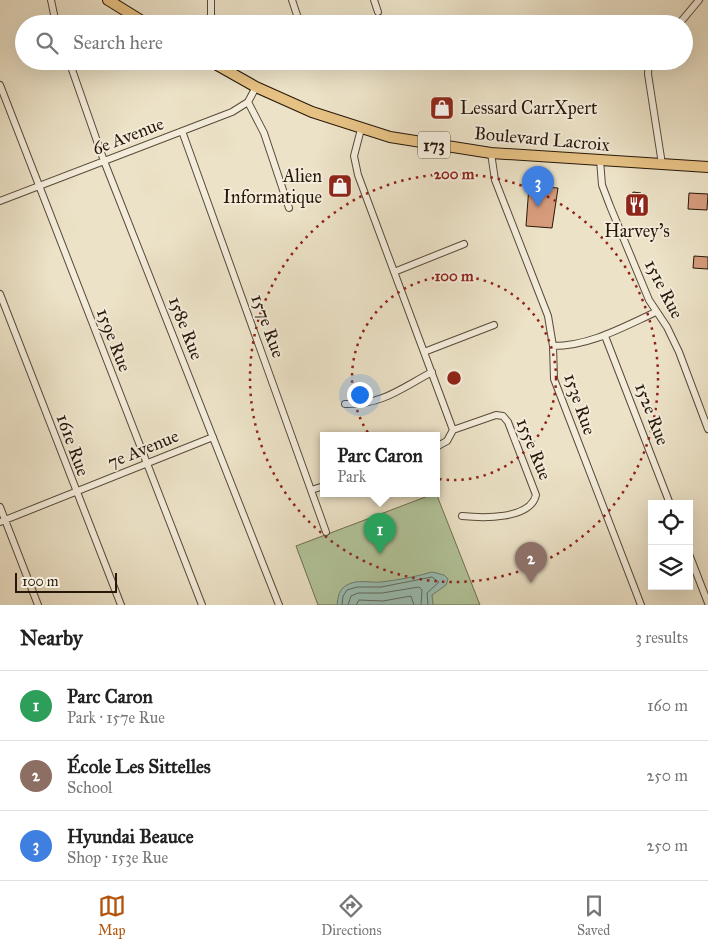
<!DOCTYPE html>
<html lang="en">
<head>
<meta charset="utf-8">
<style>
  body { margin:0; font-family:"IM FELL Great Primer",serif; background:#f2f2f2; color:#222 }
  .controls { position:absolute; right:15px; bottom:15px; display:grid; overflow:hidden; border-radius:0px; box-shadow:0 5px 20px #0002 }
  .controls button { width:45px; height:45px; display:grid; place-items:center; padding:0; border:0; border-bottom:1px solid #e0e0e0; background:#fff; color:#222; font:25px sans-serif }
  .scale { position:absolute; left:15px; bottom:12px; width:102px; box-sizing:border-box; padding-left:5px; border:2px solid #271709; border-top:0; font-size:14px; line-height:18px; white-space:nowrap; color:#271709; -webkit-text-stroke:4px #f3ecdb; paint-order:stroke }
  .you { position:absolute; left:359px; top:394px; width:18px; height:18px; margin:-12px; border:4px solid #fff; border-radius:50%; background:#1a73e8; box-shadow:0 0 0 8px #1a73e833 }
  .badge { display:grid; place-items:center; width:32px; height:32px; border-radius:50%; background:#b45309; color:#fff; font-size:16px; font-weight:700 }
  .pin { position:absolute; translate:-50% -41px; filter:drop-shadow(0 1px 2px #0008) }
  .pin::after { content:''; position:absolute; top:26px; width:18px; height:15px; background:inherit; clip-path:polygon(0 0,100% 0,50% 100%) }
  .popup { position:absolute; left:320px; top:432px; width:120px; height:65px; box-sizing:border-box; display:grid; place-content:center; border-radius:0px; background:#fff; filter:drop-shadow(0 1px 4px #0005); font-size:16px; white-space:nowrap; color:#767676 }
  .popup b { font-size:19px; color:#222 }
  .popup::after { content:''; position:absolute; left:50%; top:100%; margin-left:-10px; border:10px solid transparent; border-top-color:#fff }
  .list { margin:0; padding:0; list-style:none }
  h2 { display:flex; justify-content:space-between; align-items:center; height:65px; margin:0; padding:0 20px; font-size:21px }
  h2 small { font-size:16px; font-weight:400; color:#767676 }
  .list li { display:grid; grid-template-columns:32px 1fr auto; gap:15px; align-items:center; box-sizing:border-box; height:70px; padding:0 20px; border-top:1px solid #e0e0e0 }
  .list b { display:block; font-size:19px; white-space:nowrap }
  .list p { margin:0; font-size:16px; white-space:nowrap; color:#767676 }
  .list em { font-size:16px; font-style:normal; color:#767676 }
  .icon { flex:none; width:28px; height:28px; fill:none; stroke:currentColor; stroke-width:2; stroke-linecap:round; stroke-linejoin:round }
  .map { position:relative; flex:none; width:708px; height:605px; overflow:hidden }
  .search { position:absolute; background:#fff; box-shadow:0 5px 20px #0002; left:15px; right:15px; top:15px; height:55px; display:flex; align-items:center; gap:12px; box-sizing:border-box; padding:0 18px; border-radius:28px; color:#767676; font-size:19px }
  .sheet { height:275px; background:#fff }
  nav { display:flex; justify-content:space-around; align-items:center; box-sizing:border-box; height:70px; border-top:1px solid #e0e0e0; background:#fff; font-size:14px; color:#767676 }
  nav a { display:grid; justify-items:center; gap:2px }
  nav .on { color:#b45309 }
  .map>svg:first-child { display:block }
</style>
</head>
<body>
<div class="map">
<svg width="708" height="605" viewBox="0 0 708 605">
  <rect width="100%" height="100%" fill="#ece2c7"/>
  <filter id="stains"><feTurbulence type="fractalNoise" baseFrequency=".004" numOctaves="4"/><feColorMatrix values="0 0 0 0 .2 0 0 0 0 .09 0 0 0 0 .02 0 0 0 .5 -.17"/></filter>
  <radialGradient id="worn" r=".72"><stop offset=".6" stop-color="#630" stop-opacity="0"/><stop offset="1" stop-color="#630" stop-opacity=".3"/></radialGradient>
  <!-- green -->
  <path fill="#b2c49a" stroke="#6c6e52" d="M436 493 480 605H318L296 546Z"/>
  <!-- water -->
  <path fill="#99beb3" stroke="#6b7b6f" d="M432 572 444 575 448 579 446 585 432 595 433 605H337C338 597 339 589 347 585 357 579 370 583 381 582 398 580 415 577 432 572Z"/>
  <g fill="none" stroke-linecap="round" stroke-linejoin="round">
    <!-- shore -->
    <path stroke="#606a5e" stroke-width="1" d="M342 605 343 596 347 590 357 587H381L432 577 439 582 427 593 428 605
      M348 605 351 596 358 593H382L419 587 422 590 421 605
      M356 605 359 600 383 601 411 596 414 605"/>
  </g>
  <!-- building -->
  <path fill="#d69c7d" stroke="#271709" d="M529 186 558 188 552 228 526 226Z
    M633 192 641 193V198H644L643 212 630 211Z
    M689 193 708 194 707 210 688 209Z
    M694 256 708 257V269L693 268Z"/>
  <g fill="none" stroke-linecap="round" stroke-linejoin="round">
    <defs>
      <path id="street" d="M51 0 56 24
        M211 0V24
        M292 0 300 24
        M374 0 378 12
        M679 24 699 0
        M69 61 104 161 279 605
        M649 61 648 74 662 164
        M0 85 202 605
        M248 102 264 133 289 208
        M361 129 354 156 358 175 453 430
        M182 131 326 532
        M491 153 495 180 548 316 553 346 554 379 641 605
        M600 160 602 185 610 206 649 300 667 327 679 352 708 429
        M0 201 232 112 248 102 256 87
        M394 272 464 244
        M0 294 121 605
        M605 336 670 504
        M553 346C590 346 623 327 656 312
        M424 352 494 325
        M345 404C382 405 400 389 432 372
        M453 430 496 415 503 416 508 422 536 495C530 520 482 518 462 516
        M436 447 447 441 453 430
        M311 490 324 486
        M0 507 38 605
        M0 522 213 437
        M689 554 708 603"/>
      <path id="primary" d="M108 0 147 24
        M210 61 256 87 312 112 390 137 491 153 708 167"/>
    </defs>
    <!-- street casing -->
    <use href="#street" stroke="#584a38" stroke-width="8"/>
    <!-- primary casing -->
    <use href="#primary" stroke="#271709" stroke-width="12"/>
    <!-- street -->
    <use href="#street" stroke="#f3ecdb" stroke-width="6"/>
    <!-- primary -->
    <use href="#primary" stroke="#e6c184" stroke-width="10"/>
  </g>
  <!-- distance rings -->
  <g fill="none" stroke="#8f2418" stroke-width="2.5" stroke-dasharray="2.5 5">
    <circle cx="454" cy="378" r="102"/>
    <circle cx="454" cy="378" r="204"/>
  </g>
  <!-- icons -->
  <defs>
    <symbol id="shop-square" viewBox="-11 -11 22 22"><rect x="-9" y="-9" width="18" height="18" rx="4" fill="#8f2418" stroke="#f3ecdb"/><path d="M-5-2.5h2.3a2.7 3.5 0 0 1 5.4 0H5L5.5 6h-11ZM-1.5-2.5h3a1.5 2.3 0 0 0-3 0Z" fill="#fff"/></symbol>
    <symbol id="restaurant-square" viewBox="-11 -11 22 22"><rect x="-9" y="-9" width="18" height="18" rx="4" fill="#8f2418" stroke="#f3ecdb"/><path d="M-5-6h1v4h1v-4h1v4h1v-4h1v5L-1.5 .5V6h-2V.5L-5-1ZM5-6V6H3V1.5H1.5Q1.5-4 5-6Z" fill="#fff"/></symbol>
  </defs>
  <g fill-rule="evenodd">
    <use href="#shop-square" x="428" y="94" width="28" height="28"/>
    <use href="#shop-square" x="326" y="172" width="28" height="28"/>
    <use href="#restaurant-square" x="623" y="191" width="28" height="28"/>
  </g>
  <g text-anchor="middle" stroke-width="4" stroke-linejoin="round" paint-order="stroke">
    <!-- shield labels -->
    <rect fill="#f3ecdb" stroke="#645748" stroke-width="1" x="418" y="131.5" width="32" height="27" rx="4"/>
    <g font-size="16" font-weight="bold" fill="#271709">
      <text x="434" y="151">173</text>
    </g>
    <!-- poi labels -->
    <g font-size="18" fill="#271709" stroke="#f3ecdb" text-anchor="start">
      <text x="460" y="114">Lessard CarrXpert</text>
      <text x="322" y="182" text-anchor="end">Alien<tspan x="322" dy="21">Informatique</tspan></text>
      <text x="637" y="237" text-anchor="middle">Harvey's</text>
    </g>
    <!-- street labels -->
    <g font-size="18" fill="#271709" stroke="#f3ecdb">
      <text transform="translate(128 136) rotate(-21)" y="6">6e Avenue</text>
      <text transform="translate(542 139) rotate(5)" y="6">Boulevard Lacroix</text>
      <text transform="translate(664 289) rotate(63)" y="6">151e Rue</text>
      <text transform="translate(268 326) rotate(70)" y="6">157e Rue</text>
      <text transform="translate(186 328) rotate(69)" y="6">158e Rue</text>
      <text transform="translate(114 340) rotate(69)" y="6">159e Rue</text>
      <text transform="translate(580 404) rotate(71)" y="6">153e Rue</text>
      <text transform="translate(652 414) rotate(69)" y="6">152e Rue</text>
      <text transform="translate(73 445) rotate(70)" y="6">161e Rue</text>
      <text transform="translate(143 449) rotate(-22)" y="6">7e Avenue</text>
      <text transform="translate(534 449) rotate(68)" y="6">155e Rue</text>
    </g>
  </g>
  <circle cx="454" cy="378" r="8" fill="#8f2418" stroke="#f3ecdb" stroke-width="2.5"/>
  <g font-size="15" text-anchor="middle" font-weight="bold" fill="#8f2418" stroke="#f3ecdb" stroke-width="4" stroke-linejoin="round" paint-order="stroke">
    <text x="454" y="179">200 m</text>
    <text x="454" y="281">100 m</text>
  </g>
  <rect width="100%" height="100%" filter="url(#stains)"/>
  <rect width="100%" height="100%" fill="url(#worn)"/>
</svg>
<div class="controls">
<button><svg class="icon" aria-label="locate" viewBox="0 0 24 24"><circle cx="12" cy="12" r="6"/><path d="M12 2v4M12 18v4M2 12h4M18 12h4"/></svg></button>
<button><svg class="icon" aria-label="layers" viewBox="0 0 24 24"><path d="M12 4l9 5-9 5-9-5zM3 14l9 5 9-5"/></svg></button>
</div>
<div class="scale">100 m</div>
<div class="you"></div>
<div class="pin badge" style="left:380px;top:554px;background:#2e9e5b">1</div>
<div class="popup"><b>Parc Caron</b>Park</div>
<div class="pin badge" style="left:531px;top:583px;background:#8d6e63">2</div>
<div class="pin badge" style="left:538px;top:207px;background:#3f7fe0">3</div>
<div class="search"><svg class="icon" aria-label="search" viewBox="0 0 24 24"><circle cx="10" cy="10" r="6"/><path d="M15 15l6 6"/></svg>Search here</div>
</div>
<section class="sheet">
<h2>Nearby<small>3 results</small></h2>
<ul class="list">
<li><span class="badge" style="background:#2e9e5b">1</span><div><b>Parc Caron</b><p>Park · 157e Rue</p></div><em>160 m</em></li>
<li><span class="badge" style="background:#8d6e63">2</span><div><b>École Les Sittelles</b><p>School</p></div><em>250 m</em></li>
<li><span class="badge" style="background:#3f7fe0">3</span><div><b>Hyundai Beauce</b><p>Shop · 153e Rue</p></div><em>250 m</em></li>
</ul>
</section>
<nav>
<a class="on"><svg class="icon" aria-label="map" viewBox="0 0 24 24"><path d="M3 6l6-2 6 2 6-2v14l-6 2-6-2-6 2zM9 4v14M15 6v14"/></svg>Map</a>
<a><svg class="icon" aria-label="directions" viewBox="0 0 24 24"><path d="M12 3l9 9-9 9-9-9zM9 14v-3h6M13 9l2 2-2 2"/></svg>Directions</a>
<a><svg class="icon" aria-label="saved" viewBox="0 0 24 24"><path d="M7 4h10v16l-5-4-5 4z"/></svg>Saved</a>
</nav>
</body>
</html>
